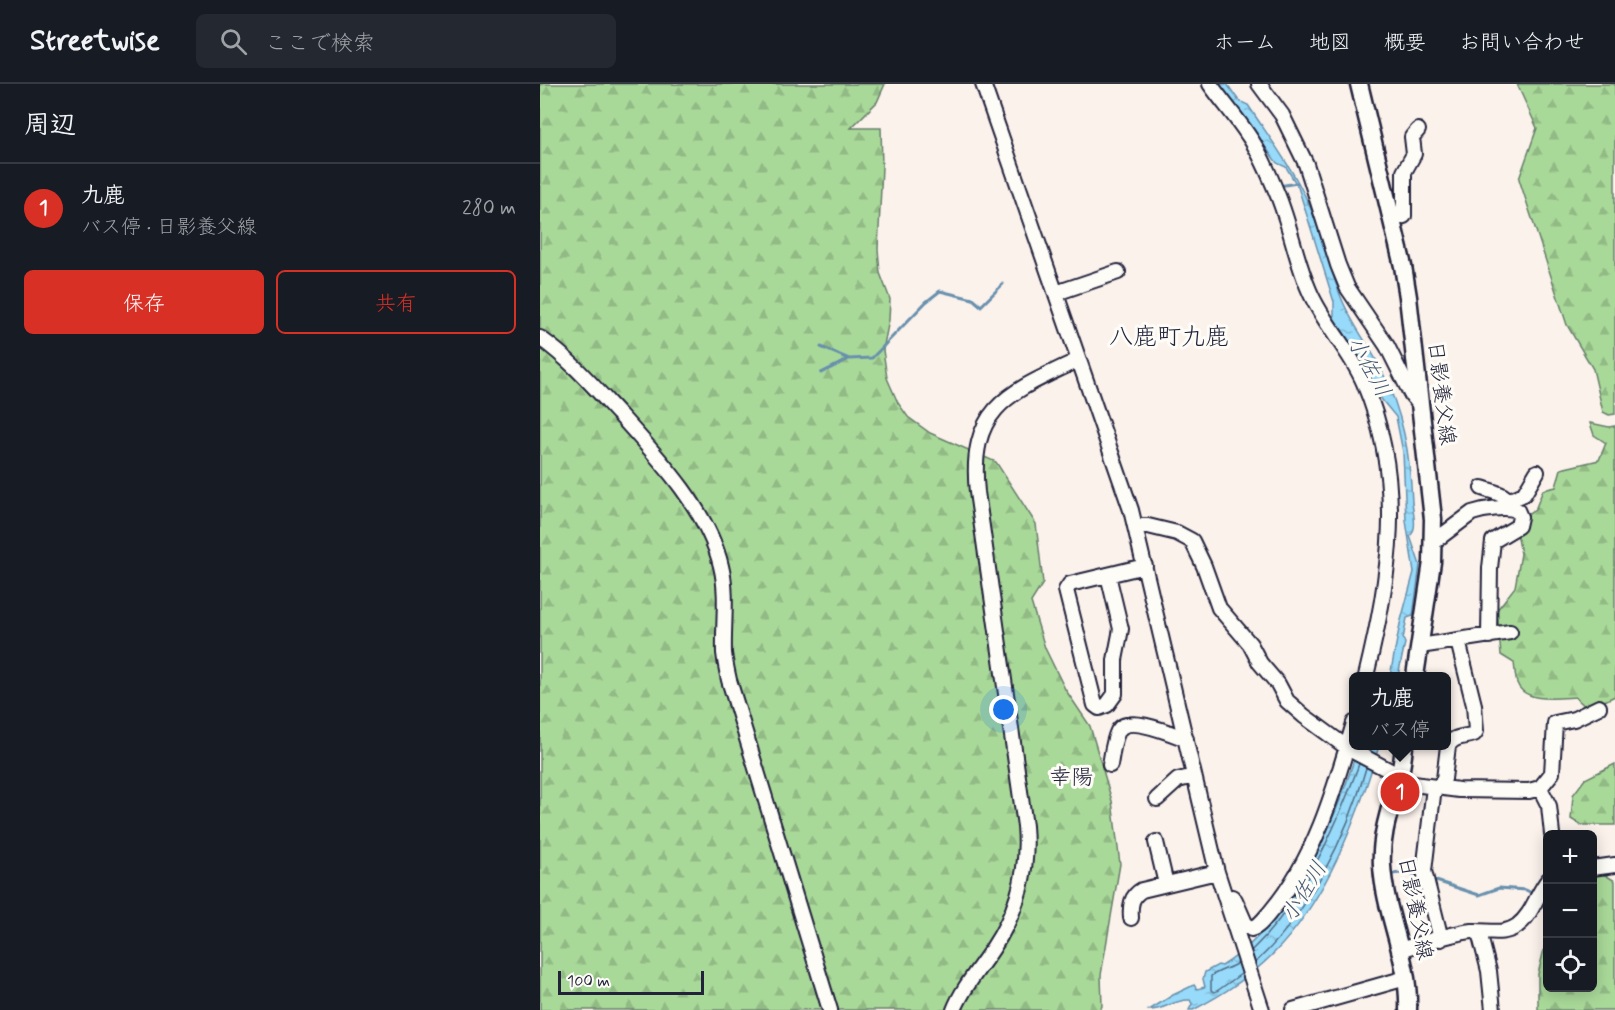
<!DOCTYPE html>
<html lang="ja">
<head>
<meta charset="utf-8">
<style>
  body { margin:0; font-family:Mynerve,"Klee One",sans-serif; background:#242831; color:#f1f3f6 }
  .controls { position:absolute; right:18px; bottom:18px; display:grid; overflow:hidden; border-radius:9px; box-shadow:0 3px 15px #0003 }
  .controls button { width:54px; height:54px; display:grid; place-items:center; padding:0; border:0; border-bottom:2px solid #363941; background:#171b24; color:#f1f3f6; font:30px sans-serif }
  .scale { position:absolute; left:18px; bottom:15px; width:146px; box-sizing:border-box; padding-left:6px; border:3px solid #22223b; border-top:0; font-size:16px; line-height:21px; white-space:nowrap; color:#22223b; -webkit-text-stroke:4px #fdfcf7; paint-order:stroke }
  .you { position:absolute; left:464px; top:626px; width:21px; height:21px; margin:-15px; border:4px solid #fff; border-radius:50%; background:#1a73e8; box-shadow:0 0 0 9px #1a73e833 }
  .badge { display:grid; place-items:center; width:39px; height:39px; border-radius:50%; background:#d93025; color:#fff; font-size:20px; font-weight:700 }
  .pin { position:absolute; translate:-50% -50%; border:3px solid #fff; box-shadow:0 2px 6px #0006 }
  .popup { position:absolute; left:809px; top:588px; width:102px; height:78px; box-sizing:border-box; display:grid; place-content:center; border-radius:9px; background:#171b24; filter:drop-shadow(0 2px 4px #0005); font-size:20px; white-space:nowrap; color:#9ea1a6 }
  .popup b { font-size:22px; color:#f1f3f6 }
  .popup::after { content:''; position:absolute; left:50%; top:100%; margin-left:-12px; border:12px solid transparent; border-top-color:#171b24 }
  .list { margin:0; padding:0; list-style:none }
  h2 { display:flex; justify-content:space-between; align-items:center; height:78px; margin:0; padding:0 24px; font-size:26px }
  h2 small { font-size:20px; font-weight:400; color:#9ea1a6 }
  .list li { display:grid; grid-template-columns:39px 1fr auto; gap:18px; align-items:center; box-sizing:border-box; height:90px; padding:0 24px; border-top:2px solid #363941 }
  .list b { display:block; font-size:22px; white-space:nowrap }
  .list p { margin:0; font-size:20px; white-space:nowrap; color:#9ea1a6 }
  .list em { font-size:20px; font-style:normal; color:#9ea1a6 }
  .actions { display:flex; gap:12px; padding:18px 24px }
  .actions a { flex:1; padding:14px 0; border:2px solid #d93025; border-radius:9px; text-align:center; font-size:21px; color:#d93025 }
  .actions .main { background:#d93025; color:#fff }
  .icon { flex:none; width:33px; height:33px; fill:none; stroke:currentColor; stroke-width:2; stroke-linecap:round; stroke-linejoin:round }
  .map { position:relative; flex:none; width:1075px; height:926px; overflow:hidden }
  header { display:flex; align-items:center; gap:36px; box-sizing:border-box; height:84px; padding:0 30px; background:#171b24; border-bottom:2px solid #363941 }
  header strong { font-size:28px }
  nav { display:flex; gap:33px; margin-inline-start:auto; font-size:21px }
  .search { width:420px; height:54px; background:#242831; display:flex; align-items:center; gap:15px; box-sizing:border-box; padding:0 21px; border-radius:9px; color:#9ea1a6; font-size:22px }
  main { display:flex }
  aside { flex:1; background:#171b24 }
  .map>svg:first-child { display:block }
</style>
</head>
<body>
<header>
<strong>Streetwise</strong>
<div class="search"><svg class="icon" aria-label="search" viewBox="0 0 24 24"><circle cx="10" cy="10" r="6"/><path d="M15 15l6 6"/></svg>ここで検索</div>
<nav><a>ホーム</a><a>地図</a><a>概要</a><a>お問い合わせ</a></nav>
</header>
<main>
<aside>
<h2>周辺<small></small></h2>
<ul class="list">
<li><span class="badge">1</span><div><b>九鹿</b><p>バス停 · 日影養父線</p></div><em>280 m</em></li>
</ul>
<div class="actions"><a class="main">保存</a><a>共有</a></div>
</aside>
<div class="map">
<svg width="1075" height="926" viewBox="0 0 1075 926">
  <defs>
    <pattern id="forest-firs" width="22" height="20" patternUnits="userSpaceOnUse" patternTransform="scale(1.5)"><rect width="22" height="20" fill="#a9d999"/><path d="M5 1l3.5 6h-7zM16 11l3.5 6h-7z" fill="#91ba85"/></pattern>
    <pattern id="water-ripples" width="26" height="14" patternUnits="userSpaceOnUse" patternTransform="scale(1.5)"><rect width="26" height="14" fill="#97daf9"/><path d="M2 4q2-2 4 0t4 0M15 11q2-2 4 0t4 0" fill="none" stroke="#82bbd6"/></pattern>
  </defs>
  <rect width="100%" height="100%" fill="#fcf2ec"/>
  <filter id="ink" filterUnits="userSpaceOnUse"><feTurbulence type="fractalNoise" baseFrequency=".0167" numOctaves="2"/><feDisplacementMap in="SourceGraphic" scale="12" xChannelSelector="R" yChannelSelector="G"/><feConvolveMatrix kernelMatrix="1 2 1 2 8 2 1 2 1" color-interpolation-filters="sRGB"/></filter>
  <g filter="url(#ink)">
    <!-- forest -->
    <path fill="url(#forest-firs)" stroke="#667e6a" stroke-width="1.5" d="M0 0H345L337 18 311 44H341L342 83 338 165 340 189 350 215 349 236 343 266 347 294 358 319 368 333 390 349 456 378 496 440 503 499 491 518 505 564 525 605 550 642 572 717 580 780 561 891 562 922 560 926H0Z
      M977 0H1075V330L1069 331 1063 328 1053 285 1027 241 979 95 997 44Z
      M1050 339 1069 343 1075 342V612L1048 625 1035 613C1018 614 984 619 977 599 975 593 975 585 974 579L961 571 957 526 975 503 981 470 977 449 987 431 995 426 1003 406 1016 403 1021 385 1059 376 1066 359 1054 351Z
      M1075 680V741H1041L1031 735 1033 711 1045 695Z
      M1062 789 1075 797V926H998V890L1007 853 1008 904H1052L1053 790Z"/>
    <!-- water -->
    <path fill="url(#water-ripples)" stroke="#6890ad" stroke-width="1.5" d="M679 0H687L699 17 708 21C726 49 747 76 762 106 780 140 787 178 801 213 811 239 829 261 841 285 863 329 870 369 872 418 873 429 878 445 870 452L880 481 873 532 867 534 863 555 865 559 858 592H850L860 540 874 488 866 437 863 368 856 333 842 316 818 271 794 234V218L758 103 746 83 737 79Z
      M818 662H839C818 733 786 818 732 871 709 894 682 911 653 926H649L652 920 650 916C634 915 626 926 609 926L633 911 654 901 657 905 665 903 663 895 665 888 678 881 682 882C750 839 797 737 818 662Z"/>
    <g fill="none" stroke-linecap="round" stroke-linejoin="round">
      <!-- shore -->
      <path stroke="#516c87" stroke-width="1.5" d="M711 867C764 815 794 749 819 680
        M698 879C688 885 680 886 671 892V906L674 908 677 907 701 890
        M715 879C768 830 807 753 826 684"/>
      <!-- stream -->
      <path stroke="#6890ad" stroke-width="3" d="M739 102 757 99
        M281 263 309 275
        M281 289 309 275 332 274 386 218 400 207 433 215 441 222 463 200
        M852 790 861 789 880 792
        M890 795 939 811 959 804 986 806 995 811"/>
      <defs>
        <path id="minor" d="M443 0 591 426 677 788 722 926
          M670 0C682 17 696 33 708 51 720 68 728 88 736 107 750 139 755 174 769 206 783 240 810 266 824 299 866 398 850 492 826 592
          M719 0 742 31 766 80 798 181 807 203 847 262 871 310 880 321
          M851 134 864 132V88L874 70 872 53 878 46
          M516 209 578 188
          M0 254C31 276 54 303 79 330 117 372 168 426 181 482 188 510 183 540 184 569 185 578 187 587 189 596L290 926
          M942 404C953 408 968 410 971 422
          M970 416 984 410 997 388
          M596 442H608L637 449 652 457 664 482 679 524 710 560 720 579 738 600 747 617 764 632 809 665 860 692
          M892 459 932 429C944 425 965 422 977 426L980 433 978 442 953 457 950 484 949 552
          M568 491 581 545 575 576V610L567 621 559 624 555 621 526 506 530 500 605 482
          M880 562 970 548
          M570 681C572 670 573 657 578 647 587 630 632 650 646 655
          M858 698 919 706 989 707 1000 704 1012 689 1015 639 1034 635 1059 623
          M894 703 884 787 901 855
          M899 703 904 695 908 662C914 651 924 654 934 650L936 647 934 621 918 557
          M1000 704 1009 722 1012 750
          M617 715 638 696 654 692
          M616 758 626 800
          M1052 784 1075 781
          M687 814 692 813 695 816 705 839 711 845C719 843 725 834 731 827 775 775 795 704 814 639
          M591 834C590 822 591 812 602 806L677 788
          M939 848 949 887 953 926
          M860 866C881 860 911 849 932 847 947 846 963 852 977 842 993 830 996 811 1008 796
          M414 926C423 903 440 884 453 864 478 826 489 787 485 742L437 408C428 322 471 308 538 276
          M753 926 866 894"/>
        <path id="major" d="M819 0 863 182 868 213 893 435 892 478 875 592
          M864 662C863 672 862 683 859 693 851 723 840 750 842 782 845 831 870 876 868 926"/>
      </defs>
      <!-- minor casing -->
      <use href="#minor" stroke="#22223b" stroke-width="18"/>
      <!-- major casing -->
      <use href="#major" stroke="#22223b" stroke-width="21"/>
      <!-- minor -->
      <use href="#minor" stroke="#fdfcf7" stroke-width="14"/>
      <!-- major -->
      <use href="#major" stroke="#fdfcf7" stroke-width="16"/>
    </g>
  </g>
  <g text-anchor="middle" stroke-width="6" stroke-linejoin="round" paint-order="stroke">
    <!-- street labels -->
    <g font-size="21" fill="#22223b" stroke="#fdfcf7">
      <text transform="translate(902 309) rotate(83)" y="7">日影養父線</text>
      <text transform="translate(876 824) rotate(79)" y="7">日影養父線</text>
    </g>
    <!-- water labels -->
    <g font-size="22" font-style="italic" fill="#455974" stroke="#fdfcf7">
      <text transform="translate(830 282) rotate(61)" y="8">小佐川</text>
      <text transform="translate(763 807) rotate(-59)" y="8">小佐川</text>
    </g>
    <!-- neighbourhood labels -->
    <g font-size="22" fill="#22223b" stroke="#fdfcf7">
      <text x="531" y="700">幸陽</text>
    </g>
    <!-- quarter labels -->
    <g font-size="24" fill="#22223b" stroke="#fdfcf7">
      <text x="629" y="260">八鹿町九鹿</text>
    </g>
  </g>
</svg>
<div class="controls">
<button>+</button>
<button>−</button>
<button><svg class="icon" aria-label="locate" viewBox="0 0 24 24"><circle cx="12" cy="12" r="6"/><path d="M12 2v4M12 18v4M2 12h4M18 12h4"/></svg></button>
</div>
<div class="scale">100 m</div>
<div class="you"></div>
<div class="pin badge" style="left:860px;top:708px">1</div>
<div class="popup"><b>九鹿</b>バス停</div>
</div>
</main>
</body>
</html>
